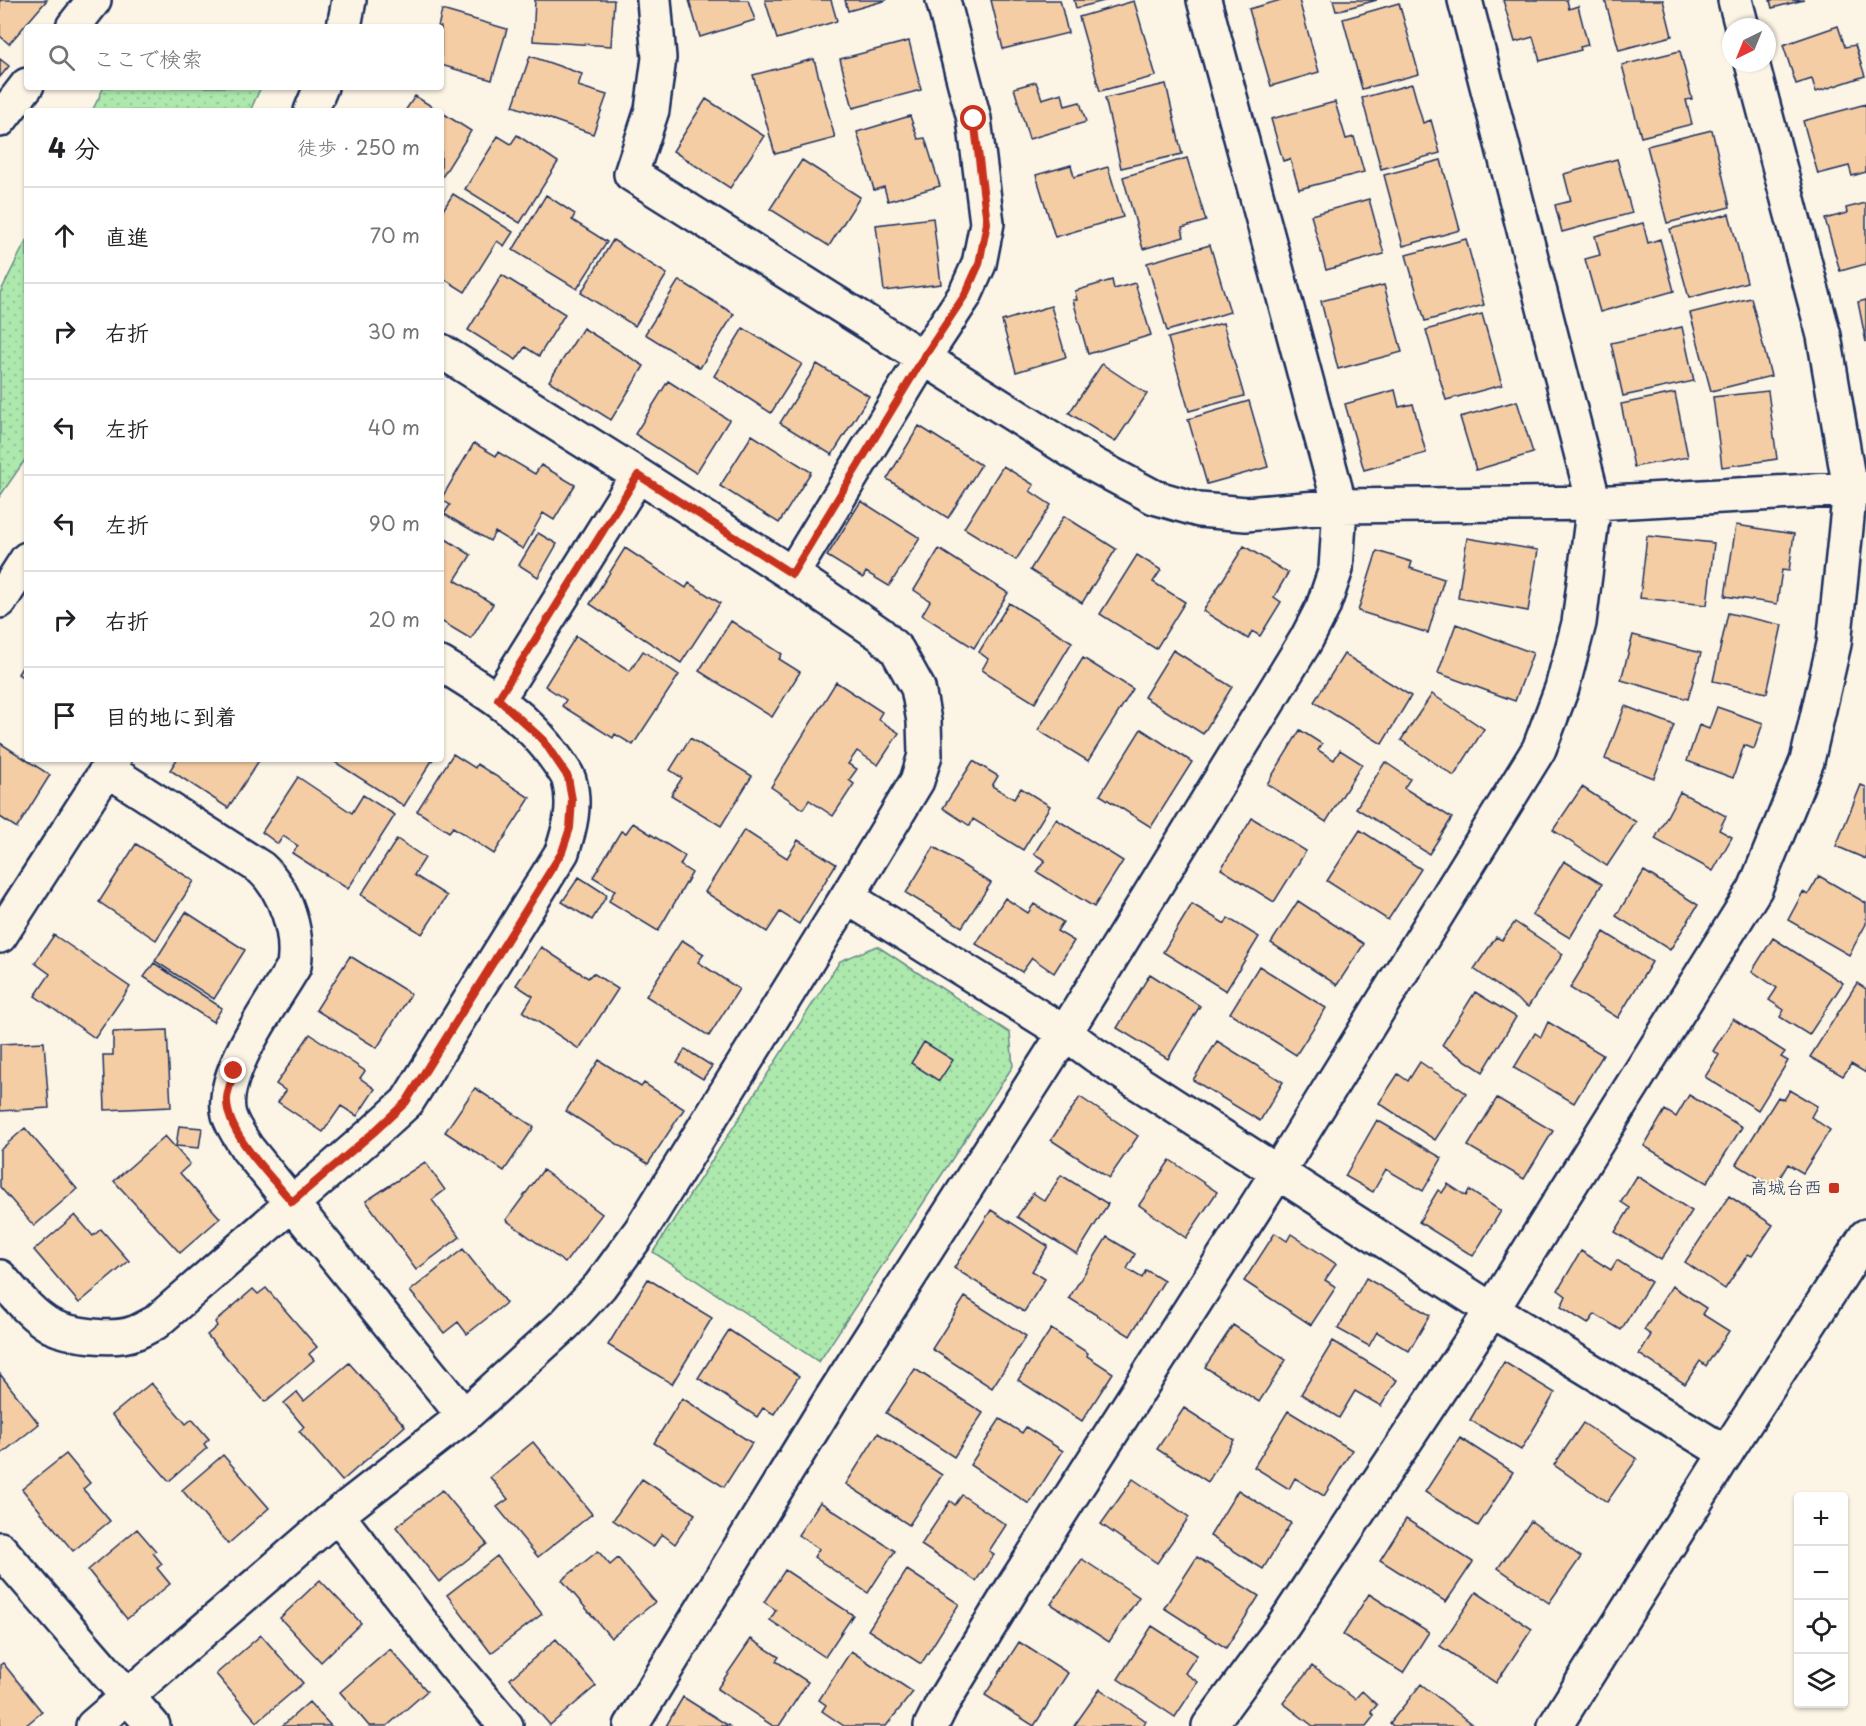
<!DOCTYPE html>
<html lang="ja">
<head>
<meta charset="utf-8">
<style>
  body { margin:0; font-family:"Playpen Sans","Klee One",sans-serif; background:#f6f6f6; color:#202124 }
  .controls { position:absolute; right:18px; bottom:18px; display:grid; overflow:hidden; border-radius:6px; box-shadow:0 2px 4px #0004 }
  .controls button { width:54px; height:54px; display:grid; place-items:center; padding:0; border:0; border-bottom:2px solid #e0e0e0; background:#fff; color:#202124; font:30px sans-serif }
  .compass { position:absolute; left:1722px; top:18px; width:54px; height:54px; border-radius:50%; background:#fff; box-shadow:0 2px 4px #0004; rotate:223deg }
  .stop { position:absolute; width:18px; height:18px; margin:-14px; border:4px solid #c8321e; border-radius:50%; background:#fff }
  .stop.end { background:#c8321e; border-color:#fff; box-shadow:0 2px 6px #0008 }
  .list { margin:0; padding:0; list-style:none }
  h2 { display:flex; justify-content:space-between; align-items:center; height:78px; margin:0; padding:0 24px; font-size:26px }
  h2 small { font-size:20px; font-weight:400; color:#757577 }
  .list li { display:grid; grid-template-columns:39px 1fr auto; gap:18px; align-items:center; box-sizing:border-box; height:96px; padding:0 24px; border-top:2px solid #e0e0e0 }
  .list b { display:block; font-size:22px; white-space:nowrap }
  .list em { font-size:20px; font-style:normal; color:#757577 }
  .icon { flex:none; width:33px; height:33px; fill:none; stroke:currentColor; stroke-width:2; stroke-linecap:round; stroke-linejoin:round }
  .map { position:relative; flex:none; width:1866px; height:1726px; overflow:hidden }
  .search { position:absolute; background:#fff; box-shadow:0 2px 4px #0004; left:24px; top:24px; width:420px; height:66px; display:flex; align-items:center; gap:15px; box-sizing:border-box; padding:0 21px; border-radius:6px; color:#757577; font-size:22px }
  .panel { position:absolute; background:#fff; box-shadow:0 2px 4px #0004; left:24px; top:108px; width:420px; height:654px; border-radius:6px }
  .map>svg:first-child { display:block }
</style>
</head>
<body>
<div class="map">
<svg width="1866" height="1726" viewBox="0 0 1866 1726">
  <defs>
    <pattern id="grass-dots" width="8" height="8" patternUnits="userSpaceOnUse" patternTransform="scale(1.5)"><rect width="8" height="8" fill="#ade8ad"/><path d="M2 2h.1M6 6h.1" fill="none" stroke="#94c797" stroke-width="1.8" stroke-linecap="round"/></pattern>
  </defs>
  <rect width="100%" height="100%" fill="#fcf5e5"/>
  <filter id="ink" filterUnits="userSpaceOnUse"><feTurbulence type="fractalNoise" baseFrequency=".0167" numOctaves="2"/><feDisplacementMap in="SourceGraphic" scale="12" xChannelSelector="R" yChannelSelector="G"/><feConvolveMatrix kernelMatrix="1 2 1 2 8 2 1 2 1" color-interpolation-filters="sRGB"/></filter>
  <g filter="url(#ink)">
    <!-- grass -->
    <path fill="url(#grass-dots)" stroke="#648c86" stroke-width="1.5" d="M104 87H261L250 111H92Z
      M27 239V457L0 496V293Z
      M877 946 1010 1033 1013 1066 819 1362 653 1252 840 961Z"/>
    <!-- building -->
    <path fill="#f5cda4" stroke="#1b2f5e" stroke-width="1.5" d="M0 0H47L9 44 0 36Z
      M535 0H614L611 46 533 41Z
      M689 0H748L755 20 700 37Z
      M765 0H831L837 21 777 39Z
      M845 0H887L848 11Z
      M991 0H1060L1068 33 1003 49Z
      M1074 0H1108L1076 8Z
      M1281 0H1299L1319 72 1271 86 1249 9Z
      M1333 0H1377L1336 11Z
      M1503 0H1567L1569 9 1578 6 1588 45 1580 47 1581 50 1540 61 1533 37 1515 42Z
      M1605 0H1663L1672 36 1619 50Z
      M1770 0H1804L1772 8Z
      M1134 1 1156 76 1100 91 1079 17Z
      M1399 3 1419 74 1362 89 1343 19Z
      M442 10 507 29 492 80 441 65V27H438Z
      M1838 26 1845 47 1855 45 1865 76 1816 92 1812 79 1796 84 1783 45Z
      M909 41 921 90 853 108 840 59Z
      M1680 51 1692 99 1686 100 1692 124 1641 137 1622 65Z
      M530 56 582 74 578 86 607 95 593 134 513 106Z
      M0 59 9 66 0 77Z
      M814 59 835 138 775 154 753 75Z
      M1036 82 1042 99 1062 93 1065 106 1080 102 1086 122 1029 139 1014 88Z
      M1166 84 1182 154 1121 168 1105 98Z
      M1412 84 1423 123 1431 120 1440 153 1381 169 1362 98Z
      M415 96 439 111H405Z
      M706 99 764 136 730 188 673 151Z
      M1335 102 1346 139 1354 137 1364 172 1299 189 1290 159 1283 161 1271 119Z
      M1866 104V172L1852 176 1849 166 1818 174 1803 121Z
      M441 112 471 131 441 179Z
      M910 116 918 139 925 138 940 186 888 201 884 187 874 190 857 132Z
      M1712 130 1730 207 1667 223 1647 146Z
      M517 135 558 162 520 223 465 189 498 136 511 144Z
      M1187 158 1206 221 1182 228 1184 237 1143 249 1123 177Z
      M1617 159 1632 213 1562 232 1555 205 1571 201 1564 174Z
      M802 160 860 197 829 246 770 209Z
      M1441 160 1460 230 1403 246 1384 175Z
      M1071 165 1074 177 1108 167 1123 217 1055 237 1036 175Z
      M453 194 513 232 504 246 497 241 465 292 441 277V213Z
      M546 195 575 214 572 220 607 242 577 289 513 250Z
      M1369 199 1384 254 1326 270 1311 215Z
      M1866 203V264L1840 271 1825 219 1847 213 1846 208Z
      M1729 214 1747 282 1689 298 1670 229Z
      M933 218 941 284 884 291 876 225Z
      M1643 223 1648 243 1660 239 1674 291 1600 312 1585 259 1600 255 1595 236Z
      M1466 239 1484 305 1425 321 1406 255Z
      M613 240 667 274 635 326 581 293Z
      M1210 245 1230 312 1167 331 1147 263Z
      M502 275 565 314 539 356 525 347 516 360 468 330Z
      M679 280 734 314 700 368 645 334Z
      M1112 280 1114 289 1135 283 1151 335 1088 354 1073 300H1077L1075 291Z
      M1384 285 1402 352 1338 369 1321 301Z
      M1751 298 1771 376 1711 391 1690 313Z
      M1866 300V342L1858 302Z
      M1051 306 1066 357 1016 372 1002 321Z
      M1482 314 1502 385 1446 400 1426 330Z
      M1223 323 1244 396 1189 411 1168 338Z
      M1682 327 1694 381 1623 396 1611 343Z
      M583 328 644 366 611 420 549 381Z
      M743 328 802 364 771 413 714 376Z
      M817 364 869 396 832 455 780 423Z
      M1102 364 1147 394 1115 442 1069 413Z
      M668 381 729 420 696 473 635 434Z
      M1395 390 1399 407 1413 404 1426 453 1364 470 1345 404Z
      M1768 391 1777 459 1722 467 1713 397Z
      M1675 393 1688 457 1634 467 1621 404Z
      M1249 401 1268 467 1207 484 1188 419Z
      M1517 401 1533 453 1476 470 1460 417Z
      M919 426 981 465 948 518 887 479Z
      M752 435 811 472 779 523 720 486Z
      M474 443 496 456 498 452 535 474 541 465 575 485 554 520 543 513 523 549 495 532 490 541 444 514 450 505 441 499Z
      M1003 466 1034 485 1030 491 1051 505 1016 560 964 528Z
      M861 501 920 538 889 586 866 572 863 578 827 556Z
      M1064 516 1116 549 1082 603 1030 570Z
      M1736 525 1794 534 1789 571 1782 570 1777 604 1725 596Z
      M538 533 557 544 538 577 519 565Z
      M441 536 471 555 455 580 493 604 471 639 441 621Z
      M1647 536 1714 543 1707 605 1640 598Z
      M1467 538 1538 550 1528 611 1458 598Z
      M1244 546 1288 573 1274 597 1281 602 1260 636 1252 631 1248 639 1203 611Z
      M625 548 686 588 689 583 720 603 681 663 590 604Z
      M939 549 1008 593 974 648 922 615 930 601 914 590Z
      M1377 551 1412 562 1410 568 1444 579 1428 633 1358 611Z
      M1137 555 1161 570 1153 582 1185 602 1156 649 1100 614Z
      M1009 603 1072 642 1035 703 982 670 988 659 979 652Z
      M1728 613 1782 625 1767 693 1713 681Z
      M731 621 782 654 779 659 800 672 772 717 699 671Z
      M1456 624 1533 653 1515 701 1438 673Z
      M1633 635 1701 653 1688 699 1621 680Z
      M576 636 630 671 643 651 679 675 633 745 615 734 613 738 562 706 566 700 545 686Z
      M1173 650 1232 687 1203 734 1144 697Z
      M1344 654 1411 696 1382 744 1314 702Z
      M1083 658 1133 689 1088 761 1038 730Z
      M27 659V680L18 674Z
      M836 682 882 712 878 719 899 733 878 765 857 751 848 764 857 769 849 780 854 784 833 816 809 800 803 809 771 787Z
      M1432 694 1484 729 1454 776 1401 740Z
      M1625 706 1674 725 1654 778 1605 759Z
      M1717 707 1763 723 1754 749 1744 745 1733 778 1687 761 1699 725 1709 729Z
      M1141 729 1192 762 1151 827 1100 795Z
      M1300 730 1322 744 1318 750 1334 760 1340 750 1362 764 1326 822 1267 784Z
      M690 738 752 776 721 826 671 795 682 778 670 770Z
      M0 743 50 775 17 828 0 817Z
      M453 754 475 768 477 764 530 798 494 854 453 827 449 832 417 811Z
      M177 759H260L228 808 170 770Z
      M330 759H433L404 806Z
      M973 761 998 776 992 786 1014 799 1021 788 1050 806 1023 850 973 819 970 826 943 808Z
      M1385 762 1410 779 1404 788 1452 818 1429 854 1356 808Z
      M298 777 352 813 363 795 395 815 348 889 292 853 298 846 283 836 278 844 262 832Z
      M1861 785 1866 787V859L1836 846Z
      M1582 787 1636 822 1607 866 1553 830Z
      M1680 792 1726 816 1719 830 1732 837 1713 871 1655 839Z
      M1252 818 1306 851 1274 902 1221 869Z
      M1056 819 1123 861 1094 907 1037 872 1045 860 1034 854Z
      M633 823 685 856 680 865 692 873 658 931 609 901 615 890 593 877 621 831 626 833Z
      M744 830 787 858 798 840 836 864 799 924 780 912 767 932 705 892Z
      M1360 830 1421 869 1388 920 1327 881Z
      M397 839 425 858 414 875 447 896 422 934 361 895Z
      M136 844 194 881 156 940 99 902Z
      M934 847 991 883 962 927 906 893Z
      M1564 861 1602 884 1570 938 1532 915Z
      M1644 871 1698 905 1670 950 1616 916Z
      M1819 876 1866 903V924L1849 955 1788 920 1803 892 1808 895Z
      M579 877 607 895 592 920 562 902Z
      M1005 898 1028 913 1034 904 1063 922 1057 931 1074 941 1054 973 1032 958 1022 972 976 944Z
      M1298 901 1364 944 1337 985 1271 943Z
      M1192 904 1225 924 1228 918 1259 937 1226 991 1163 952Z
      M186 912 245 950 214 999 155 961Z
      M1515 922 1563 954 1528 1007 1474 969 1496 937 1502 940Z
      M1604 932 1652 962 1618 1018 1570 988Z
      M54 935 130 987 95 1038 35 996 50 974 35 963Z
      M1773 938 1843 983 1809 1035 1780 1017 1784 1010 1769 1000 1777 988 1752 971Z
      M682 940 704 954 698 962 739 989 709 1036 646 996Z
      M541 947 588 978 593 973 618 989 579 1049 523 1012 533 996 516 985Z
      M350 956 411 994 377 1048 316 1010Z
      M154 963 222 1008 213 1022 144 977Z
      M1259 966 1326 1008 1296 1055 1230 1013Z
      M1150 974 1200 1006 1168 1059 1117 1028Z
      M1857 983 1866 989V1073L1851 1064 1843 1076 1810 1057Z
      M1475 992 1516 1017 1483 1072 1442 1045Z
      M1733 1019 1785 1052 1781 1057 1788 1061 1758 1110 1705 1077 1719 1055 1713 1051Z
      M1548 1022 1603 1055 1574 1103 1514 1068 1535 1033 1541 1037Z
      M167 1030 171 1107 105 1110 103 1055H113V1032Z
      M310 1034 365 1071 360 1078 375 1089 357 1116 341 1106 323 1132 278 1102 286 1091 276 1084Z
      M1217 1041 1283 1082 1260 1121 1193 1080Z
      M44 1042 49 1108 0 1111V1044Z
      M924 1042 953 1060 939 1081 911 1063Z
      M685 1049 712 1066 703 1079 677 1063Z
      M599 1060 641 1087 644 1083 684 1109 648 1164 566 1111Z
      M1420 1062 1466 1093 1435 1140 1379 1103 1398 1074 1408 1081Z
      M475 1088 534 1127 504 1171 445 1132Z
      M1790 1090 1817 1106 1811 1117 1830 1130 1803 1173 1788 1164 1774 1187 1736 1164 1778 1097 1784 1100Z
      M1689 1095 1742 1127 1707 1183 1644 1146 1665 1110 1676 1117Z
      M1080 1097 1138 1136 1109 1178 1051 1140Z
      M1497 1098 1553 1131 1524 1179 1468 1146Z
      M1377 1120 1442 1158 1423 1191 1386 1169 1373 1192 1345 1176Z
      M179 1126 202 1128 199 1148 176 1146Z
      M25 1128 77 1189 34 1226 0 1187V1150Z
      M165 1136 190 1164 180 1173 220 1218 180 1253 114 1181Z
      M1170 1160 1217 1192 1186 1238 1139 1205Z
      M425 1162 445 1190 432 1200 460 1237 416 1270 366 1201Z
      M543 1170 602 1214 565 1263 506 1220Z
      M1061 1175 1108 1204 1077 1254 1017 1217 1033 1193 1045 1201Z
      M1637 1176 1692 1211 1661 1260 1615 1232 1630 1208 1621 1202Z
      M1448 1184 1466 1196 1469 1190 1501 1211 1473 1256 1419 1222 1438 1190 1442 1193Z
      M1729 1196 1773 1225 1752 1256 1748 1254 1725 1289 1685 1262Z
      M991 1210 1048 1246 1032 1271 1045 1279 1024 1312 954 1268Z
      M75 1215 93 1236 101 1229 129 1261 79 1303 34 1250Z
      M1275 1233 1287 1241 1291 1234 1336 1264 1325 1280 1336 1287 1311 1325 1244 1281Z
      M1107 1237 1135 1254 1127 1269 1142 1278 1146 1270 1164 1281 1130 1336 1069 1298Z
      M463 1249 506 1303 467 1334 458 1322 444 1333 410 1291Z
      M1581 1251 1611 1270 1617 1260 1651 1282 1621 1330 1595 1314 1588 1324 1561 1307 1566 1296 1558 1290Z
      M1366 1278 1430 1315 1409 1351 1377 1332 1369 1346 1338 1329Z
      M648 1279 712 1318 672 1384 608 1345Z
      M1672 1286 1706 1308 1702 1314 1729 1331 1706 1366 1700 1361 1685 1384 1639 1354 1651 1335 1644 1330Z
      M266 1288 317 1347 309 1354 314 1360 265 1402 207 1335 217 1326 215 1322 253 1289 258 1294Z
      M965 1297 1026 1336 992 1388 932 1349Z
      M1233 1325 1286 1360 1259 1402 1205 1367Z
      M1051 1329 1088 1353 1087 1356 1113 1373 1082 1421 1018 1380Z
      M729 1330 799 1376 774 1414 763 1408 757 1417 698 1378Z
      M1333 1341 1397 1380 1381 1406 1355 1391 1339 1418 1301 1394Z
      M1504 1362 1555 1393 1521 1450 1470 1420Z
      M349 1363 405 1426 342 1481 299 1431 304 1427 284 1403 297 1392 304 1401Z
      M915 1369 983 1413 954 1457 886 1413Z
      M0 1374 39 1424 0 1455Z
      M151 1383 186 1424 192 1419 209 1439 204 1444 207 1448 169 1481 112 1415Z
      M682 1398 752 1443 724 1487 654 1443Z
      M1184 1408 1234 1440 1208 1482 1157 1449Z
      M1288 1411 1352 1450 1324 1496 1295 1478 1289 1489 1254 1467Z
      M1000 1419 1022 1433 1026 1427 1063 1451 1029 1504 970 1465Z
      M1583 1423 1637 1459 1607 1502 1554 1465Z
      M878 1433 942 1475 909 1525 846 1484Z
      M1460 1438 1513 1472 1478 1526 1425 1492Z
      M533 1442 592 1514 538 1557 497 1507 508 1499 490 1477Z
      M66 1454 90 1483 83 1489 110 1521 73 1551 22 1489Z
      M223 1455 269 1508 228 1544 182 1490Z
      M642 1479 695 1514 675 1544 662 1534 653 1547 613 1520Z
      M1133 1479 1189 1517 1157 1563 1101 1524Z
      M442 1490 487 1544 439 1582 396 1527Z
      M1238 1490 1291 1523 1263 1569 1210 1536Z
      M962 1495 1006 1525 989 1551 994 1554 976 1581 921 1545 950 1501 955 1505Z
      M820 1502 895 1551 868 1593 814 1557 819 1549 798 1535Z
      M1406 1519 1473 1562 1446 1602 1380 1560Z
      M1531 1521 1581 1557 1549 1603 1498 1568Z
      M137 1529 156 1551 153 1553 162 1564 157 1568 170 1584 127 1619 88 1570Z
      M598 1551 610 1565 618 1558 655 1602 611 1638 562 1580Z
      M497 1556 542 1614 491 1653 447 1595Z
      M1197 1557 1259 1596 1226 1648 1164 1608Z
      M1082 1559 1139 1597 1109 1642 1051 1604Z
      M785 1570 853 1615 825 1657 770 1620 776 1610 764 1602Z
      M907 1570 959 1604 921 1664 868 1630Z
      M320 1580 361 1623 321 1662 280 1618Z
      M1476 1592 1532 1629 1496 1683 1440 1646Z
      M1369 1594 1429 1632 1403 1673 1343 1635Z
      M1152 1626 1197 1655 1185 1673 1198 1682 1175 1717 1118 1679Z
      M261 1635 303 1683 257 1722 216 1674Z
      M556 1639 596 1686 550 1725 510 1679Z
      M751 1639 779 1657 776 1661 808 1682 779 1726H773L717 1689Z
      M1019 1642 1068 1673 1034 1726 985 1695Z
      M390 1649 427 1691 387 1726H369L340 1692Z
      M851 1651 913 1692 886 1726H844L822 1711 826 1705 819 1700Z
      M3 1663 42 1712 25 1726H0V1665Z
      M1312 1666 1355 1699 1362 1691 1377 1705 1371 1712 1374 1716 1366 1726H1313L1283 1703Z
      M1421 1684 1474 1726H1393L1390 1723Z
      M1100 1689 1146 1721 1143 1726H1074Z
      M683 1697 729 1726H666Z
      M309 1702 331 1726H282Z"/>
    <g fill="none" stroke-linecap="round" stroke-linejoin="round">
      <defs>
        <path id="street" d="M654 0 659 58 652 110 631 174 1094 465 1154 497 1199 510 1246 514 1340 506 1594 503 1866 488
          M1735 0 1742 27
          M73 27 94 0
          M0 120 27 85
          M792 574 924 357 965 295 979 264 987 223 974 119 943 0
          M498 699 638 475
          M108 770 261 868C286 891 299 933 294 966 274 1001 218 1075 229 1115 232 1126 241 1138 247 1148L464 1416
          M847 897 1065 1033 1095 1055 1492 1310 1726 1453
          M0 936 114 759
          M0 1277C14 1293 31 1315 51 1326 70 1335 114 1341 134 1333 141 1331 148 1326 155 1323L374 1132 407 1102 562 852C570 828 576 805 569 780 567 773 561 766 557 760 526 715 487 692 441 664
          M337 1515 452 1662 506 1726
          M93 1726 337 1515 464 1416 565 1324 600 1286 641 1230 847 897 917 781 925 755 924 721 918 688 897 650 880 634 792 574 638 475 441 351
          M631 1726 831 1399 1065 1033 1306 640 1323 607 1336 569 1340 506 1204 0
          M931 1726 943 1702 1013 1587 1278 1172 1539 749 1562 688 1579 623 1594 503 1465 0
          M1209 1726 1283 1626 1492 1310 1755 889 1807 761 1834 644 1850 489 1824 336 1752 63"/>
        <path id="secondary" d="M344 27 349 0
          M311 111 321 87
          M0 601 27 559
          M0 1549 153 1726
          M1555 1726 1726 1453 1866 1236"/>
      </defs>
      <!-- street casing -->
      <use href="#street" stroke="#1b2f5e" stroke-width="38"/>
      <!-- secondary casing -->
      <use href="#secondary" stroke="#1b2f5e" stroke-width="38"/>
      <!-- street -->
      <use href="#street" stroke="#fcf5e5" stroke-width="33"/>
      <!-- secondary -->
      <use href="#secondary" stroke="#fcf5e5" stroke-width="33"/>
    </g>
  </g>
  <g fill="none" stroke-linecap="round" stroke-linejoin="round" filter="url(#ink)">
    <!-- route -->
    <path stroke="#c8321e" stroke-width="8" d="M234 1071C232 1079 228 1089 227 1098 225 1133 271 1176 292 1202L374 1132 406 1102 562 852 570 828 572 800 568 777 543 740 498 699 638 475 792 574 924 357 965 295 979 264 987 223 974 119"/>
  </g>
  <!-- markers -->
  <rect fill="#c8321e" stroke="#fcf5e5" stroke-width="2" x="1828" y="1182" width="12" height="12" rx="3"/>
  <g text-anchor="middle" stroke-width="4.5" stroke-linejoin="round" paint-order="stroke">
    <!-- poi labels -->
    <g font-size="18" fill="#1b2f5e" stroke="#fcf5e5" text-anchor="end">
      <text x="1822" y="1194">高城台西</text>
    </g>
  </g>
</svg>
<div class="controls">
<button>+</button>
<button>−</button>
<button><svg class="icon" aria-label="locate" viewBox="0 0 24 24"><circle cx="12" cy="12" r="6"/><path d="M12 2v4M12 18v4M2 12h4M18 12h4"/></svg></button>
<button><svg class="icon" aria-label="layers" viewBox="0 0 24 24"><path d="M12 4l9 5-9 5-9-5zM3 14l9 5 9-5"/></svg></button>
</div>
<svg class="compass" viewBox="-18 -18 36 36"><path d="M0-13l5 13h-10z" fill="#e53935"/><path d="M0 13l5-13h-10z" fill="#757577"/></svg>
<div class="stop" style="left:974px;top:119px"></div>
<div class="stop end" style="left:234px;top:1071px"></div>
<div class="search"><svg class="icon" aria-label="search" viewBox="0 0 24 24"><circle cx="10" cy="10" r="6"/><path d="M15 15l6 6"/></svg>ここで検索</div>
<section class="panel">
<h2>4 分<small>徒歩 · 250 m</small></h2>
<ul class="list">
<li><svg class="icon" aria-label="ahead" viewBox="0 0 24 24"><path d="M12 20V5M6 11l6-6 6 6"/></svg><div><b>直進</b></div><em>70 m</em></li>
<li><svg class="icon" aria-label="right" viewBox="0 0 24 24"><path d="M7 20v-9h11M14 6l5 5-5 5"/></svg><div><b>右折</b></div><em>30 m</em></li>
<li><svg class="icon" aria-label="left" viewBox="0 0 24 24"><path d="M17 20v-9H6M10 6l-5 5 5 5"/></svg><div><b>左折</b></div><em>40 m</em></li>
<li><svg class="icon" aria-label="left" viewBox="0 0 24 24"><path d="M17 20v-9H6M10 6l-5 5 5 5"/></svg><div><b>左折</b></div><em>90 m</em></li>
<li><svg class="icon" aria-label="right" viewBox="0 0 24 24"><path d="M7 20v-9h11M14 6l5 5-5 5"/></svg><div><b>右折</b></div><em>20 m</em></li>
<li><svg class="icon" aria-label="arrive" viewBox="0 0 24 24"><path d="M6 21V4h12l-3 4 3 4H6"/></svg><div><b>目的地に到着</b></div></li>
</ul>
</section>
</div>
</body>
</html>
